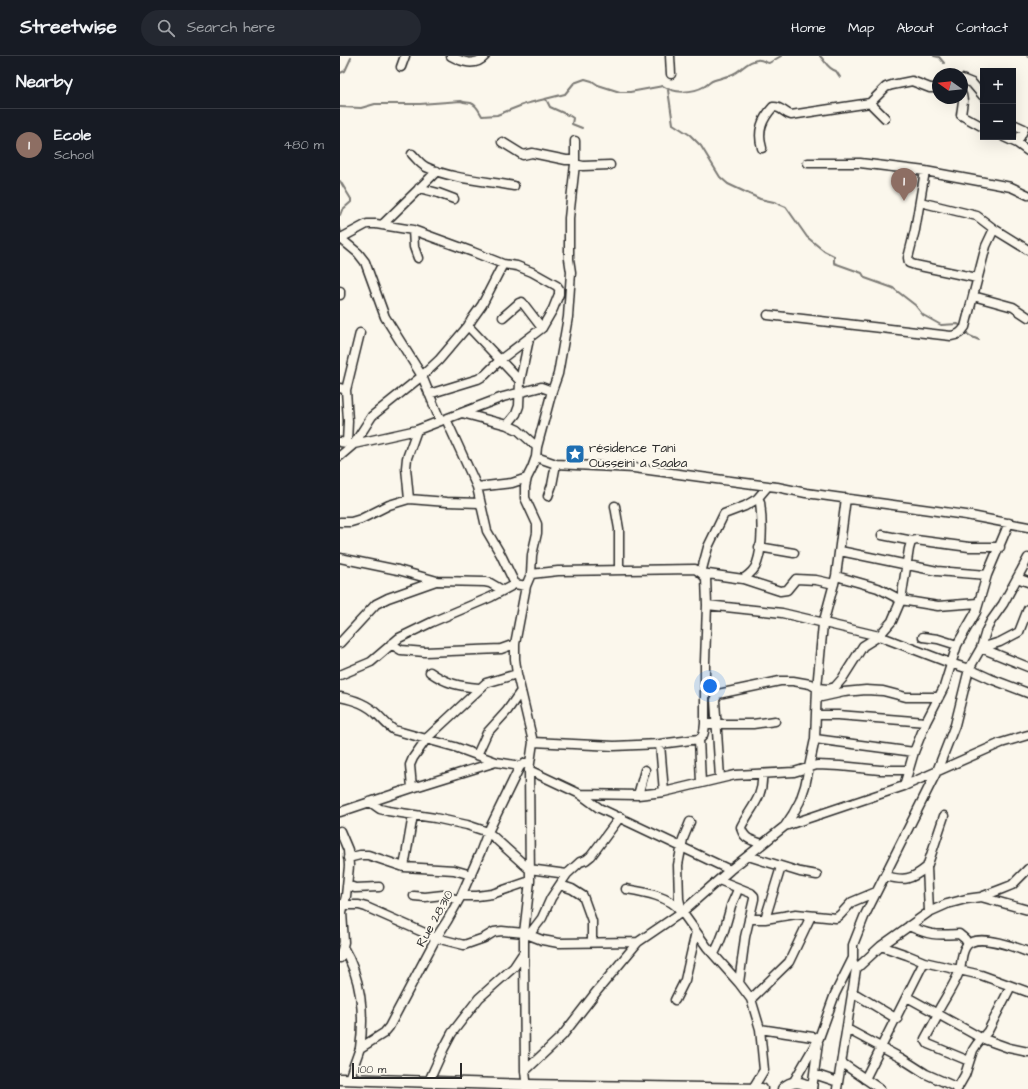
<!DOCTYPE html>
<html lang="en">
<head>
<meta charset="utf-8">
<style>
  body { margin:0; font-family:"Architects Daughter",sans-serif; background:#242831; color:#f1f3f6 }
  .controls { position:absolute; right:12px; top:12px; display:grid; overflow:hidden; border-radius:0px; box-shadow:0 4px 16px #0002 }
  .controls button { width:36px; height:36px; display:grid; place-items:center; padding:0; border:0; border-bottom:1px solid #363941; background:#171b24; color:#f1f3f6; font:20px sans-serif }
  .compass { position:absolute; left:592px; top:12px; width:36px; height:36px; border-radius:50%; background:#171b24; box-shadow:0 4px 16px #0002; rotate:285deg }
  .scale { position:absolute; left:12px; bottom:10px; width:110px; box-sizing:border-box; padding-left:4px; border:2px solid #2b2b2b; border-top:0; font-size:11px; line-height:14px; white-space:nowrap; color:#2b2b2b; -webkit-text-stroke:3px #fbf7ec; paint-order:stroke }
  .you { position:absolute; left:370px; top:630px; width:14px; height:14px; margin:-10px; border:3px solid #fff; border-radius:50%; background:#1a73e8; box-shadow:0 0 0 6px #1a73e833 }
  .badge { display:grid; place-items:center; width:26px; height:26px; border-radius:50%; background:#1f6fb2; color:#fff; font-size:13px; font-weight:700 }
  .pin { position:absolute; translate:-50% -33px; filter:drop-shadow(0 1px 2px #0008) }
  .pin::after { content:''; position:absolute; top:21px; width:14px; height:12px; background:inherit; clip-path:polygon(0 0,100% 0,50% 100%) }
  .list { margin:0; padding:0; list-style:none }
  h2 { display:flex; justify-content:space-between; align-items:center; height:52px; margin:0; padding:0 16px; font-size:17px }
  h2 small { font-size:13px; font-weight:400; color:#9ea1a6 }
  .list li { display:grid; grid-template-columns:26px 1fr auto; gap:12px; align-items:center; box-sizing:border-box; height:72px; padding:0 16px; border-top:1px solid #363941 }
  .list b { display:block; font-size:15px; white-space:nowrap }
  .list p { margin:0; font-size:13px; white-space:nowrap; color:#9ea1a6 }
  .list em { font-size:13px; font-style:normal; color:#9ea1a6 }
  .icon { flex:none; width:22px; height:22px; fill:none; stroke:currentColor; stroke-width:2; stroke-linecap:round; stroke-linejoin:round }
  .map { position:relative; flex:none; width:688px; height:1033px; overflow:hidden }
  header { display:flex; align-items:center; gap:24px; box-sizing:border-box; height:56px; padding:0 20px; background:#171b24; border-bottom:1px solid #363941 }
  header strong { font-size:19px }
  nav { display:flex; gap:22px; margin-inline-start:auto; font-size:14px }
  .search { width:280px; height:36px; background:#242831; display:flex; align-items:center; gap:10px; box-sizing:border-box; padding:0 14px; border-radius:22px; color:#9ea1a6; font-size:15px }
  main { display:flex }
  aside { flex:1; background:#171b24 }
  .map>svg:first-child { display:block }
</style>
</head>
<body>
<header>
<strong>Streetwise</strong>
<div class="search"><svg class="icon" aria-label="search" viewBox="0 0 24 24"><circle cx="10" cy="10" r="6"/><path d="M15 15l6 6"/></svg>Search here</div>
<nav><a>Home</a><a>Map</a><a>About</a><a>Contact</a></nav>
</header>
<main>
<aside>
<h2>Nearby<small></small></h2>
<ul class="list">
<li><span class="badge" style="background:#8d6e63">1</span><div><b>Ecole</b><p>School</p></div><em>480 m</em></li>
</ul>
</aside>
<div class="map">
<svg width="688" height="1033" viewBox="0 0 688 1033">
  <rect width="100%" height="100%" fill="#fbf7ec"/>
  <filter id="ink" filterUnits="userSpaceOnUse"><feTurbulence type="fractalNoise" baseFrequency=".025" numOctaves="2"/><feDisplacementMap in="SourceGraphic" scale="8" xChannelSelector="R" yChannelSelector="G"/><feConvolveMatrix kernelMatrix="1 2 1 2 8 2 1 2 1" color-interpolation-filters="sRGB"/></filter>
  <g filter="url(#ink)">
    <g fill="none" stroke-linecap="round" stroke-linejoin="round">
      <!-- stream -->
      <path stroke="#7b7a75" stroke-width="2" d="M480 0C486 6 487 12 496 15L500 21
        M594 0 599 1 604 7
        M687 0 688 1
        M0 17 5 15 11 2
        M328 34 333 68 350 79 361 90 380 121 388 128 420 143 434 146 446 151 467 181 484 195 494 200V207L522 217 525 222 553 232 575 249 583 259 601 269 618 268 622 271
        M204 43 207 45 210 51 230 60 233 62 232 68 242 72
        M0 51 21 52 35 48H80L121 45C125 47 127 46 131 47 137 49 139 55 142 60L157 59 185 48 225 38 234 27 245 23 252 25 258 29 280 36H290L323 30C334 38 353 37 365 30 367 29 370 26 372 25 379 22 387 21 393 18 402 14 407 5 417 4 421 3 425 6 429 7L441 0
        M0 125 11 143V146L2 154 0 159
        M0 172 2 179
        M625 276 630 280 639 284"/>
      <defs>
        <path id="minor" d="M111 0C122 6 135 11 145 0
          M330 0 331 18
          M61 11 65 0
          M622 23 632 27 643 40
          M622 39 623 45 621 59 643 71
          M530 47 546 31 552 29 572 25 590 32H598
          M673 68 684 73 677 87
          M664 81 677 87 688 95
          M162 86 183 99 192 97 226 104H235
          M422 92C417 75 422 63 433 51 441 50 444 57 451 59L530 47 545 62
          M72 98C77 103 80 108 86 111 111 123 147 125 174 130
          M468 107H520L585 115 671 131 688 139
          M235 108 243 110 270 109
          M585 115 575 174 568 202 569 207 575 209 637 222
          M79 132 98 137 114 143
          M580 146 637 160 654 173 688 194
          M42 169 97 115
          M73 174 74 191 78 202
          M0 182 18 197 25 206 45 261 82 320 100 364
          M1 182 27 168H36L73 174 133 196 163 208 177 210 192 216 217 230 219 233V238L213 253 202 272 160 304 145 319 138 323 89 338
          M0 235V239
          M633 240 673 251 688 261
          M428 259 611 280C618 279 621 277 625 271L646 190 654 173
          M163 261 179 247 182 246 202 272
          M128 270 180 325
          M0 332 6 334 8 365 7 387
          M6 334 20 277
          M212 335 218 318 228 261 231 216 229 203V162L235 108V85
          M106 363 137 431 147 475 161 499 175 528
          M167 369 176 358 179 350 180 325 189 283
          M0 386 14 388 32 360 82 320 99 304 128 270 132 263 142 249 163 208
          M0 400 14 388 77 374 163 341 201 331 212 335 197 391
          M196 401 216 408 294 412 428 430
          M137 431 172 427 187 422
          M208 440 212 429 216 408
          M69 443 66 412 67 402 77 374
          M275 450 279 473V514
          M0 466H11L21 463 49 449 69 443 107 446 140 447
          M542 479 573 485
          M419 491 454 497
          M500 495 597 515 647 519
          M0 502 58 514 97 525 145 526 150 527 162 534
          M361 517 368 491 384 458 405 450 417 443 428 430 437 431 466 437 626 459 688 471
          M361 517 366 522 367 549
          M191 518 218 515 355 513 361 517 403 523C409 519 415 514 417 507 423 490 422 463 420 446L419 444 417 443
          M496 520 538 532 561 544 569 493 571 486 576 484 629 491H660
          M677 522 688 526
          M403 523 440 535 447 534 456 523 476 524 494 528
          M688 553 679 576 660 586 641 592 688 611
          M583 581 598 583 617 589
          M0 587 36 548 48 542 96 525
          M51 588 61 594 85 596 161 593 175 588
          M90 616C107 628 119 630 139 632
          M0 619 31 606 59 582 92 566 151 541 175 528 186 530
          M0 641C15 644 27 648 38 659 43 664 48 670 54 674L115 691 156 706 180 710
          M477 642 504 636 526 634 543 635 566 641H599
          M476 659H498L586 666
          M365 668H413L435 665
          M359 683 361 727
          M475 683 574 696
          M193 686 274 690 320 688 359 683C365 680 364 674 365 668V606L367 549 442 557 539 580 610 607 629 613 651 623 688 637
          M320 688 324 736
          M137 699 147 677 167 655 181 635
          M189 714 240 738 259 752 390 814
          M422 718C424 741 411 751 401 771 403 783 412 784 422 788
          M380 722 375 644 378 638 440 625H453L470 628 477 632 488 633 495 631 502 623 523 590 539 580 552 565 561 544 598 550 638 547
          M564 730 574 696 586 666 604 631 617 589 636 556 647 519 669 467
          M72 732 70 709 73 702 87 682 146 627 177 618
          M240 738 298 739 324 736 395 719 454 716 477 709 500 710 540 714H568
          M298 739 305 714
          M30 746 40 753 48 755 95 762 127 769 148 776 189 813 227 818
          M0 756 72 732 156 706
          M350 766 343 783 338 809 339 843 342 856 367 891 399 927 411 943 420 973 424 1014 413 1032
          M445 770 564 730 661 687 688 679
          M0 775 8 794 9 810 6 840 2 856 4 886 0 902
          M408 800 460 816 477 819
          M8 802 20 799H28L64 811 114 814 131 819
          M64 811 73 759
          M587 811 589 856
          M545 820C565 825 571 824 587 811L604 760
          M379 824 411 837 414 840V843L405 881 399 927
          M7 829 15 832 39 831
          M220 829 232 833 243 840 252 865V886
          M286 833C304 836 329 840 341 855
          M74 840 85 841 103 839 118 844
          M121 840H137L152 838 190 825
          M641 841 688 854
          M0 849H19L26 851 96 882 124 889 144 882 154 876 162 875 184 877 202 884 219 887 298 886
          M409 863H425L456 858 496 862 500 859 512 846 536 836
          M425 863 441 811
          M569 870C591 880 596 879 619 878L625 883 628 888
          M189 879 202 862 211 842 227 818 240 806 246 804 251 800 280 761
          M541 890 567 899 584 906 641 919 688 936
          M3 891C21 921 25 958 20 992
          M184 896 185 1015
          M374 898C383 881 386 868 391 850 393 844 397 838 398 832
          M516 913 541 890 589 856 607 848 626 843 641 841 662 833 672 829 688 813
          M512 936 557 963
          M567 941 641 982 669 992 688 996
          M411 943 449 906 471 860
          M335 944 345 924 356 876
          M420 973 479 982
          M507 973 561 1002 586 1018 618 1032
          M629 1005 588 988 585 983 596 963 597 957C603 945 617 925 620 913 622 907 621 899 625 892 633 875 675 891 688 896
          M502 1007 540 1033
          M474 1018 498 1026
          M9 1023 20 992 44 977 49 971 96 882 107 865 121 840 140 797 148 776 180 710 190 705
          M525 1023 584 906
          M89 1025 103 994 112 977 139 942 174 911 184 896V877L190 825 189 714 193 686 177 618 175 603V588L186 530 191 518 192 499 197 477V468L185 442V431L187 422 192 412 196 401 197 391 178 374 167 369 122 357
          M453 1027 479 982 495 938 513 902V889L524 861 597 715 615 669 629 613 641 592 646 575 651 565 663 548 688 502
          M187 1033 185 1015 222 980 257 935 298 886 342 856 390 814 445 770 453 758 460 745 465 730 475 683 477 632 483 568 496 520 506 442
          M472 1033 478 987
          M497 1033 516 913 515 909
          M617 1033 625 1019 633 994 637 988 648 975 671 930"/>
        <path id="major" d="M0 1023 187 1029 422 1033
          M443 1033C451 1024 463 1025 471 1033"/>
      </defs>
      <!-- minor casing -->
      <use href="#minor" stroke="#2b2b2b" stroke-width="11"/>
      <!-- major casing -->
      <use href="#major" stroke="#2b2b2b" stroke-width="13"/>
      <!-- minor -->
      <use href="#minor" stroke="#fbf7ec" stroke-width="8"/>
      <!-- major -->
      <use href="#major" stroke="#fbf7ec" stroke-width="10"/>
    </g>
  </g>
  <!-- icons -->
  <defs>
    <symbol id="sight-square" viewBox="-11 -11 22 22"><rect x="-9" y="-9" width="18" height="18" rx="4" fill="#1f6fb2" stroke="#fbf7ec"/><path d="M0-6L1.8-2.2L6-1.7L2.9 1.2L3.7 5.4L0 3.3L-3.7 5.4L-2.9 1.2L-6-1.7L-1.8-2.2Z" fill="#fff"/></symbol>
  </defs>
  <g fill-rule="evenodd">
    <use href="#sight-square" x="224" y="387" width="22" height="22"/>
  </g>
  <g text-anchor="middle" stroke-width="4" stroke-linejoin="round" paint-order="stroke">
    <!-- poi labels -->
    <g font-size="13" fill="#2b2b2b" stroke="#fbf7ec" text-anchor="start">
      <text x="249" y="396">résidence Tani<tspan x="249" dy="15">Ousseini a Saaba</tspan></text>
    </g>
    <!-- street labels -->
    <g font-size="13" fill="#2b2b2b" stroke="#fbf7ec">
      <text transform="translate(94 862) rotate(-61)" y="5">Rue 28.310</text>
    </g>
  </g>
</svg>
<div class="controls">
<button>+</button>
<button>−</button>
</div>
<svg class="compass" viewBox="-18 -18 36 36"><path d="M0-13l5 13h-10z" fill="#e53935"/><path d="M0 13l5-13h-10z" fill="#9ea1a6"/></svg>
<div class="scale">100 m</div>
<div class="you"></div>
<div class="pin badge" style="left:564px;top:145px;background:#8d6e63">1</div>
</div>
</main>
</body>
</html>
